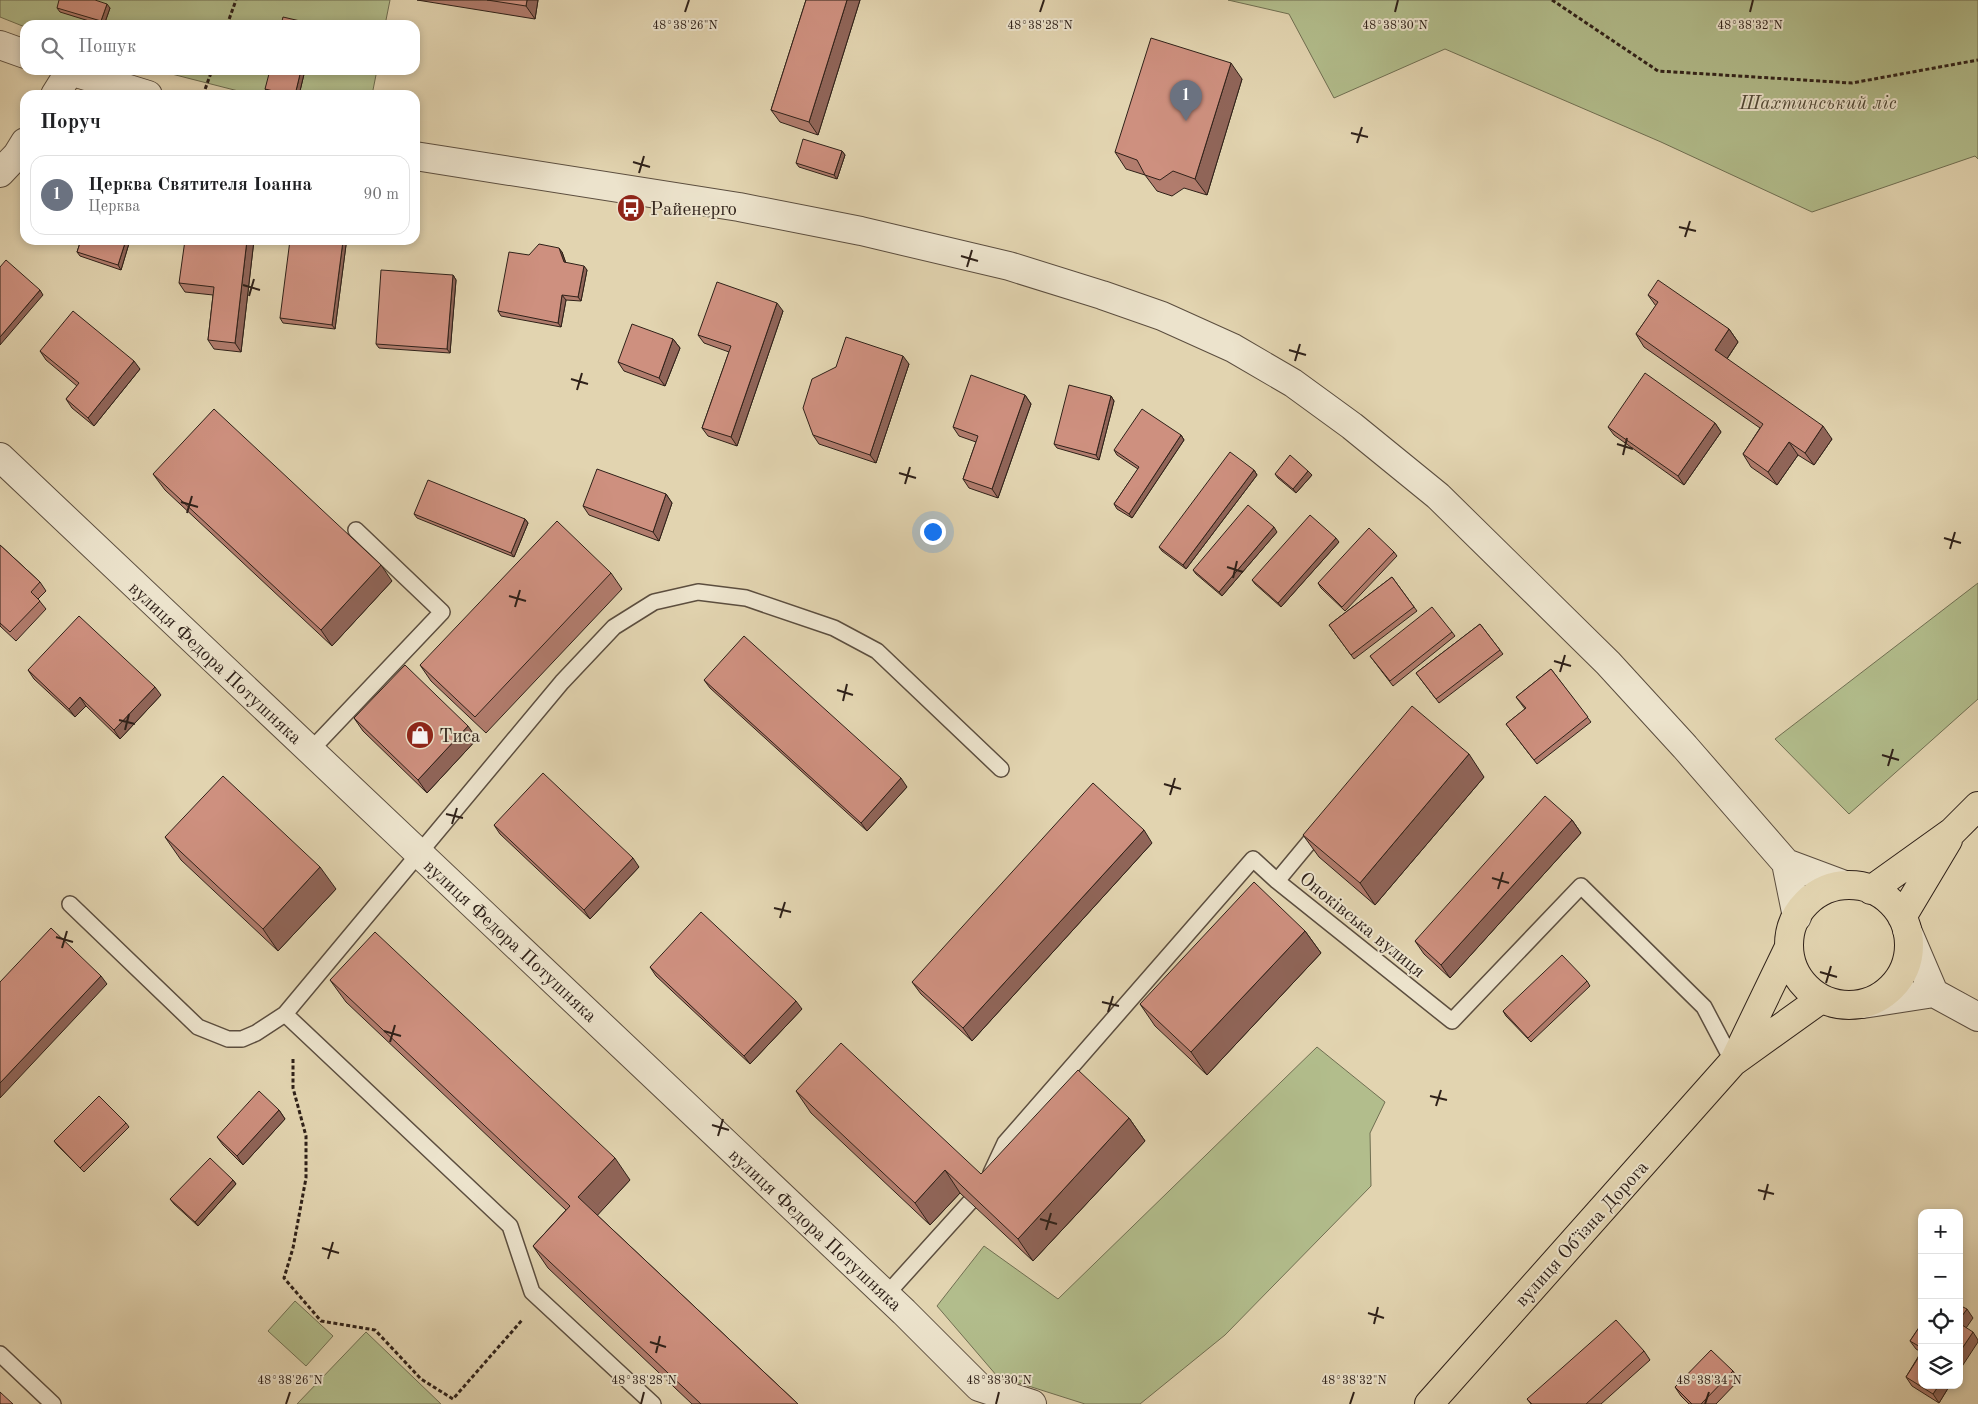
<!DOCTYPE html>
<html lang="uk">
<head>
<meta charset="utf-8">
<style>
  body { margin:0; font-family:"Old Standard TT",serif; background:#f2f2f2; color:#202124 }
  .controls { position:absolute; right:15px; bottom:15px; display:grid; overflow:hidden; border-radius:10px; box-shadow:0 2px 8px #0003 }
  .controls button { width:45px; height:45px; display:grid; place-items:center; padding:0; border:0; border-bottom:1px solid #e0e0e0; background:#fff; color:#202124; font:25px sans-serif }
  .you { position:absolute; left:932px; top:531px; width:18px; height:18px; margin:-12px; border:4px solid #fff; border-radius:50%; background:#1a73e8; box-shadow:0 0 0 8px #1a73e833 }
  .badge { display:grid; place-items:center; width:32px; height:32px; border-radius:50%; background:#b45309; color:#fff; font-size:16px; font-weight:700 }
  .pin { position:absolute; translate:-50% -41px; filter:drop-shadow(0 1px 2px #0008) }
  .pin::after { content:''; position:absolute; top:26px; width:18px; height:15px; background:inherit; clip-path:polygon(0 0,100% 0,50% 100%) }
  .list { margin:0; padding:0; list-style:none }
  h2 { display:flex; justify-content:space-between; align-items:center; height:65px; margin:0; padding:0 20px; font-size:21px }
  h2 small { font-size:16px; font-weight:400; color:#757577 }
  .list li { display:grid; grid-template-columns:32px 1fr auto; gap:15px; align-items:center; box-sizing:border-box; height:80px; margin:0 10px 10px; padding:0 10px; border:1px solid #e0e0e0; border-radius:15px }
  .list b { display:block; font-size:19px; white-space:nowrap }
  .list p { margin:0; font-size:16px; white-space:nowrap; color:#757577 }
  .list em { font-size:16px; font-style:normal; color:#757577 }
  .icon { flex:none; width:28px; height:28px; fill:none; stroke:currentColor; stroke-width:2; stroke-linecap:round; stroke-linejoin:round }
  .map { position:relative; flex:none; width:1978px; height:1404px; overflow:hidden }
  .search { position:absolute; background:#fff; box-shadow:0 2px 8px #0003; left:20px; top:20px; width:400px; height:55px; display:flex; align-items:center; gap:12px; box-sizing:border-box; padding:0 18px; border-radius:15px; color:#757577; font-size:19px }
  .panel { position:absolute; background:#fff; box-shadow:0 2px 8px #0003; left:20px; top:90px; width:400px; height:155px; border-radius:15px }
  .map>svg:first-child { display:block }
</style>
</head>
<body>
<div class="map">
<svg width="1978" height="1404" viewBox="0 0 1978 1404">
  <rect width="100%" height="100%" fill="#e2d4b0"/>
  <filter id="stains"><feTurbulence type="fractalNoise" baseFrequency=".004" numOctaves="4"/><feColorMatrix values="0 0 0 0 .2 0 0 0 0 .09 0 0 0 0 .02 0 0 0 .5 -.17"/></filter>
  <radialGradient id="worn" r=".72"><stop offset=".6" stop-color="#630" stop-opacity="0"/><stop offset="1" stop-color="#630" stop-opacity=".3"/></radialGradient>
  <!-- green -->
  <path fill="#b2bd8c" stroke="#706f52" d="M0 0H390L385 25 25 27 0 17Z
    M1228 0H1978V159L1975 156 1812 212 1661 142 1445 49 1334 98 1289 14Z
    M156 70H377L372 95H254Z
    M1978 583V699L1849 814 1775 739Z
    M1317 1047 1385 1102 1370 1133 1371 1186 1225 1335 1140 1404H1085L997 1376 937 1306 984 1246 1058 1299Z
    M295 1301 333 1336 306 1366 268 1331Z
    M366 1332 441 1404H297Z"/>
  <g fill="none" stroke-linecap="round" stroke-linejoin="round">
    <defs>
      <path id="service" d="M310 751 442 612 356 530
        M1277 881 1321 828
        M70 904 198 1027 228 1039H242L256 1033 285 1014 562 682 614 627 654 602 698 592 746 598 834 628 877 651 1001 769
        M285 1014 510 1226 532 1292 653 1404
        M991 1173 1005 1143 1253 859 1277 881 1452 1021 1581 886 1704 1007 1733 1062
        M886 1295 970 1202
        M0 1354 53 1404"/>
      <path id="minor" d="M55 95 70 71
        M0 173 17 155 25 142
        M0 457 904 1312 979 1387 1032 1404
        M1907 930 1934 993
        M1934 993 1978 1017
        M1863 1004 1934 993"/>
      <path id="tertiary" d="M0 45 25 54
        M67 70 148 95
        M415 156 739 207 861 231 1009 266 1102 295 1162 316 1233 348 1293 383 1352 426 1438 496 1608 663 1685 747 1786 863 1845 885
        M1786 863 1797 917"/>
      <path id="trunk" d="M1789 945a60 60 0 1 1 120 0a60 60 0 1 1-120 0Z
        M1871 890 1952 832 1978 806
        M1902 917 1948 840
        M1735 1059 1789 947
        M1429 1404 1733 1062 1821 999"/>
    </defs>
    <!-- service casing -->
    <use href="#service" stroke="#5c4e3f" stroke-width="18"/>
    <!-- minor casing -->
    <use href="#minor" stroke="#5c4e3f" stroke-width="30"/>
    <!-- tertiary casing -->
    <use href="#tertiary" stroke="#5c4e3f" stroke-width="30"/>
    <!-- trunk casing -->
    <use href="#trunk" stroke="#2f2119" stroke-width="30"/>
    <!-- path -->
    <path stroke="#2f2119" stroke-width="3" stroke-dasharray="4 2.5" stroke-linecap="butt" d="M1552 0 1658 71 1852 83 1978 60
      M227 25 236 0
      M203 95 212 70
      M293 1059V1088L306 1136V1178L293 1248 284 1278 321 1321 375 1330 421 1379 453 1399 523 1319"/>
    <!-- service -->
    <use href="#service" stroke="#ece3cc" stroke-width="15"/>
    <!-- minor -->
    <use href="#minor" stroke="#ece3cc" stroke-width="28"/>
    <!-- tertiary -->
    <use href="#tertiary" stroke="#ece3cc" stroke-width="28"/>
    <!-- trunk -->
    <use href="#trunk" stroke="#e2d4b0" stroke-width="28"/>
  </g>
  <!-- wall -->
  <path fill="#b17c6d" stroke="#2f2119" d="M417 0H538L535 19Z
    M806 0H860L818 135 780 122 771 110Z
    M57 8H110L104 25H102L60 12Z
    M305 70 299 95H275L268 93 265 89Z
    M1242 79 1207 195 1184 188 1172 196 1157 191 1145 175 1126 169 1115 152Z
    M842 151 845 155 837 179 799 167 796 163Z
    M81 240H130L121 270 80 256 77 252Z
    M254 240 241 352 214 349 208 340 213 295 185 292 179 283Z
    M343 241 346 245 335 329 283 323 280 318Z
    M562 252 566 263 587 270 581 301 566 300 561 327 501 316 498 311 529 255Z
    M453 275 456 280 450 353 379 348 376 344Z
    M1648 295 1729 329 1738 342 1727 359 1832 439 1814 465 1798 455 1777 485 1751 467 1743 454 1760 428 1644 347 1636 334 1656 306Z
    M783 311 737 446 708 436 702 428 729 352 704 343 698 335Z
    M673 339 680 348 665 386 624 371 618 362Z
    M40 351 140 369 94 426 72 408 66 399 77 386 46 360Z
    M909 364 876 463 819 444 813 435 836 367Z
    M1025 395 1031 404 998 498 969 488 963 479 976 442 959 436 953 427Z
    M1111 396 1114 401 1099 460 1057 448 1054 444Z
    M1715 423 1721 432 1684 485 1614 435 1608 427Z
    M1181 435 1184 440 1132 518 1117 509 1114 504 1138 469 1117 455 1114 450Z
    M1254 470 1257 475 1186 569 1162 551 1159 547Z
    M153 474 392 581 332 646 165 490Z
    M1275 474 1312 475 1296 493 1278 478Z
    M666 494 672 503 659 541 589 515 583 506Z
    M414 514 525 519 528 523 514 557 417 518Z
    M1277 532 1222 596 1196 574 1193 570Z
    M1339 542 1281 607 1255 584 1252 580Z
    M0 545 40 582 46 591 38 599 46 609 16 641 0 626Z
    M1394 552 1397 556 1345 611 1321 588 1318 583Z
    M611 573 622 589 486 733 431 681 420 665Z
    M1392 577 1417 611 1354 659 1329 625Z
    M1480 624 1503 654 1439 703 1416 673Z
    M1452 632 1455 636 1393 686 1370 656Z
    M1551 669 1591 722 1537 764 1506 724 1525 709 1516 697Z
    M28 670 161 695 120 739 86 706 75 717 34 679Z
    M704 680 907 787 867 831 710 688Z
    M354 718 477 739 427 793 363 731Z
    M1484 777 1375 905 1319 857 1303 835Z
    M1572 820 1581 833 1450 978 1424 954 1415 941Z
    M494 825 639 867 590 919 500 834Z
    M165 837 336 889 278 951 181 860Z
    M1152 843 972 1041 921 994 912 982Z
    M1305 931 1321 953 1207 1075 1155 1026 1140 1004Z
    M650 967 802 1009 750 1064 656 976Z
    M330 980 630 1180 597 1215 798 1404H692L548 1268 533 1246 566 1210 346 1002Z
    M1587 981 1590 986 1531 1042 1506 1016 1503 1011Z
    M796 1091 981 1174 1129 1118 1145 1141 1033 1261 960 1193 930 1225 811 1113Z
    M279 1110 285 1119 243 1165 223 1145 217 1137Z
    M126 1123 129 1127 84 1172 57 1145 54 1141Z
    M233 1180 236 1184 198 1226 174 1204 170 1199Z
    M1922 1323V1385H1950L1939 1403 1912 1386 1906 1377 1921 1352 1916 1349 1910 1341Z
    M1644 1351 1650 1360 1601 1404H1531L1527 1399Z
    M1733 1371 1739 1380 1716 1404H1689L1681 1396 1675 1387Z"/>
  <!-- shaded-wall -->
  <path fill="#906559" stroke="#2f2119" d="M527 0H538L535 19 526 6Z
    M847 0H860L818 135 809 122Z
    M107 4 110 8 104 25 101 21Z
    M1231 63 1242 79 1207 195 1195 179Z
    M301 70H305L299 95H295Z
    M842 151 845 155 837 179 834 175Z
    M126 240H130L121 270 118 265Z
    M247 240H254L241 352 235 343Z
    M343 241 346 245 335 329 332 325Z
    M559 248 562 252 567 267 564 262Z
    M584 266 587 270 581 301 578 297Z
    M453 275 456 280 450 353 447 349Z
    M40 290 43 295 0 345V337Z
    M562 295 566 300 561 327 558 323Z
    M777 303 783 311 737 446 731 437Z
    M1729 329 1738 342 1724 363 1715 350Z
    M673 339 680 348 665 386 659 378Z
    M903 356 909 364 876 463 870 455Z
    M134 361 140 369 94 426 88 418Z
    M1025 395 1031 404 998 498 992 489Z
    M1111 396 1114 401 1099 460 1096 455Z
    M1715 423 1721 432 1684 485 1678 476Z
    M1823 426 1832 439 1814 465 1805 453Z
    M1181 435 1184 440 1132 518 1129 514Z
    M1789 442 1798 455 1777 485 1768 472Z
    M1254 470 1257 475 1186 569 1183 565Z
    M1308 471 1312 475 1296 493 1293 489Z
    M666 494 672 503 659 541 653 532Z
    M525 519 528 523 514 557 511 553Z
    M1274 527 1277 532 1222 596 1219 592Z
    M1336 538 1339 542 1281 607 1278 603Z
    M381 565 392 581 332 646 321 630Z
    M155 687 161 695 120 739 114 730Z
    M80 697 86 706 75 717 69 709Z
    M468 726 477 739 427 793 418 780Z
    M1469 754 1484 777 1375 905 1360 883Z
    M901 778 907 787 867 831 861 823Z
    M1572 820 1581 833 1450 978 1441 965Z
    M1144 830 1152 843 972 1041 963 1028Z
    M633 858 639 867 590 919 584 910Z
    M320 867 336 889 278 951 263 929Z
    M1305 931 1321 953 1207 1075 1191 1052Z
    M101 976 107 984 0 1098V1083Z
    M796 1001 802 1009 750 1064 744 1056Z
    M279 1110 285 1119 243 1165 237 1156Z
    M1129 1118 1145 1141 1033 1261 1018 1239Z
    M615 1158 630 1180 594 1219 578 1197Z
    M945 1170 960 1193 930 1225 915 1203Z
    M233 1180 236 1184 198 1226 195 1222Z
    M1967 1309 1973 1318 1964 1331 1959 1325V1320Z
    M1973 1332 1978 1340V1342L1959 1371V1353Z
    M1939 1385H1950L1939 1403 1933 1394Z"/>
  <!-- building -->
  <path fill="#ce907f" stroke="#2f2119" d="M59 0H95L107 4 101 21 57 8Z
    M487 0H527L526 6Z
    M806 0H847L809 122 771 110Z
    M283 17 313 24 312 25H281Z
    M1151 38 1231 63 1195 179 1173 171 1160 180 1145 175 1137 160 1115 152Z
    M270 70H301L295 95H290L265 89Z
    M803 139 842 151 834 175 796 163Z
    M81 240H126L118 265 77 252Z
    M185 240H247L235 343 208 340 214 287 179 283Z
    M290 240 343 241 332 325 280 318Z
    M539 244 559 248 564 262 584 266 578 297 562 295 558 323 498 311 509 252 529 255Z
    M6 260 40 290 0 337V267Z
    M381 270 453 275 447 349 376 344Z
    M1658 280 1729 329 1715 350 1823 426 1805 453 1789 442 1768 472 1743 454 1763 424 1636 334 1658 302 1648 295Z
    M717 282 777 303 731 437 702 428 731 346 698 335Z
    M73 311 134 361 88 418 66 399 79 383 40 351Z
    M632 324 673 339 659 378 618 362Z
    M846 337 903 356 870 455 813 435 803 408 812 379 836 367Z
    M1645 373 1715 423 1678 476 1608 427Z
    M971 375 1025 395 992 489 963 479 978 436 953 427Z
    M1069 385 1111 396 1096 455 1054 444Z
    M214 409 381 565 321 630 153 474Z
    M1142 409 1181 435 1129 514 1114 504 1139 467 1114 450Z
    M1230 452 1254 470 1183 565 1159 547Z
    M1290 455 1308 471 1293 489 1275 474Z
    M597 469 666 494 653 532 583 506Z
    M428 480 525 519 511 553 414 514Z
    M1248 505 1274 527 1219 592 1193 570Z
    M1310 515 1336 538 1278 603 1252 580Z
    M557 521 611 573 475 717 420 665Z
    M1369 528 1394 552 1342 607 1318 583Z
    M0 545 40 582 31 592 40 601 10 632 0 623Z
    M1392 577 1414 607 1351 655 1329 625Z
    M1432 607 1452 632 1390 681 1370 656Z
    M79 616 155 687 114 730 80 697 69 709 28 670Z
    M1480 624 1500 650 1436 699 1416 673Z
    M744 636 901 778 861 823 704 680Z
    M405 665 468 726 418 780 354 718Z
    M1551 669 1588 717 1534 760 1506 724 1526 708 1516 697Z
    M1412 706 1469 754 1360 883 1303 835Z
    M543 773 633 858 584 910 494 825Z
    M223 776 320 867 263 929 165 837Z
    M1093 783 1144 830 963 1028 912 982Z
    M1545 796 1572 820 1441 965 1415 941Z
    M1254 882 1305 931 1191 1052 1140 1004Z
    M701 912 796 1001 744 1056 650 967Z
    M51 928 101 976 0 1083V982Z
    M375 932 615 1158 578 1197 798 1404H701L533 1246 570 1206 330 980Z
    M1562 955 1587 981 1528 1038 1503 1011Z
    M841 1043 981 1174 1078 1070 1129 1118 1018 1239 945 1170 915 1203 796 1091Z
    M259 1091 279 1110 237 1156 217 1137Z
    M99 1096 126 1123 80 1168 54 1141Z
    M210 1158 233 1180 195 1222 170 1199Z
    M1959 1305 1967 1309 1959 1320Z
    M1616 1320 1644 1351 1586 1404H1532L1527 1399Z
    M1922 1323V1348L1910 1341Z
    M1959 1323 1973 1332 1959 1353Z
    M1711 1350 1733 1371 1701 1404H1692L1675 1387Z
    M1922 1352V1385H1939L1933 1394 1906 1377Z
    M0 1392 13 1404H0Z"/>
  <!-- ticks -->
  <path fill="none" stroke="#2f2119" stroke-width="2" d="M685 12 689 0M1040 12 1044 0M1395 12 1398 0M1750 12 1753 0M1351 133 1368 137M1357 143 1362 127M633 162 650 167M639 173 644 156M1679 227 1696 231M1685 237 1690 221M961 256 978 261M967 267 972 250M243 285 260 290M249 296 254 279M1289 350 1306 355M1295 361 1300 344M571 379 588 384M577 390 582 373M1617 444 1633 449M1623 455 1627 438M899 473 916 478M905 484 910 467M181 502 198 507M187 513 192 496M1944 538 1961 543M1950 549 1955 532M1227 567 1243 572M1233 578 1237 561M509 596 526 601M515 607 520 590M1554 661 1571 666M1560 672 1565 655M837 690 853 695M843 701 847 684M119 720 135 724M125 730 129 714M1882 755 1899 760M1888 766 1893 749M1164 784 1181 789M1170 795 1175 778M446 814 463 818M452 824 457 808M1492 878 1509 883M1498 889 1503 872M774 908 791 912M780 918 785 902M56 937 73 942M62 948 67 931M1820 972 1837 977M1826 983 1831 966M1102 1002 1119 1006M1108 1012 1113 996M384 1031 401 1036M390 1042 395 1025M1430 1096 1447 1100M1436 1106 1441 1090M712 1125 729 1130M718 1136 723 1119M1758 1190 1774 1194M1764 1200 1768 1184M1040 1219 1057 1224M1046 1230 1051 1213M322 1248 339 1253M328 1259 333 1242M1368 1313 1384 1318M1374 1324 1378 1307M650 1342 666 1347M656 1353 660 1336M286 1404 290 1392M641 1404 644 1392M996 1404 999 1392M1350 1404 1354 1392M1705 1404 1709 1392"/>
  <!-- icons -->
  <defs>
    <symbol id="bus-disc" viewBox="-11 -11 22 22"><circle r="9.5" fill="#8f2418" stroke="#ece3cc"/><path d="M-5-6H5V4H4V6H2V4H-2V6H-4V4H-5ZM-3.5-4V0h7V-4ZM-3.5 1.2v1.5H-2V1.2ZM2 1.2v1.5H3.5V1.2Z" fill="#fff"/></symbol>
    <symbol id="shop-disc" viewBox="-11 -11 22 22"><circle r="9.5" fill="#8f2418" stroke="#ece3cc"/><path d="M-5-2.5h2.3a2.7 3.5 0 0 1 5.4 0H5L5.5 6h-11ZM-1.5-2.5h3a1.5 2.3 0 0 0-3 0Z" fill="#fff"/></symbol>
  </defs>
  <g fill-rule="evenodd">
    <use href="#bus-disc" x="615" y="192" width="32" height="32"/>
    <use href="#shop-disc" x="404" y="719" width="32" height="32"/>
  </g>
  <g text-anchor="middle" stroke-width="4" stroke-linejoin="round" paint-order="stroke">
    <!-- park labels -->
    <g font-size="19" font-style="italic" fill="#504836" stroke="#ece3cc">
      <text x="1818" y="109">Шахтинський ліс</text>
    </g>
    <!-- poi labels -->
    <g font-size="19" fill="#2f2119" stroke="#ece3cc" text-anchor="start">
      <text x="650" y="215">Райенерго</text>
      <text x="439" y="742">Тиса</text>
    </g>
    <!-- street labels -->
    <g font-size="19" fill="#2f2119" stroke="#ece3cc">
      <text transform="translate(216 662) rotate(43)" y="7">вулиця Федора Потушняка</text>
      <text transform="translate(1363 924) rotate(39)" y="7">Оноківська вулиця</text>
      <text transform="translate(511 940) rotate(43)" y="7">вулиця Федора Потушняка</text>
      <text transform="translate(816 1229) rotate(43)" y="7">вулиця Федора Потушняка</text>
      <text transform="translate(1581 1233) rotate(-48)" y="7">вулиця Обʼїзна Дорога</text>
    </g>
  </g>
  <g font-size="12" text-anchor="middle" fill="#2f2119" stroke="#ece3cc" stroke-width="4" stroke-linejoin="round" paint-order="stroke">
    <text x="685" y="29">48°38'26"N</text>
    <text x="1040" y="29">48°38'28"N</text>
    <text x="1395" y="29">48°38'30"N</text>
    <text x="1750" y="29">48°38'32"N</text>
    <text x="290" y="1384">48°38'26"N</text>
    <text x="644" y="1384">48°38'28"N</text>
    <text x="999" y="1384">48°38'30"N</text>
    <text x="1354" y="1384">48°38'32"N</text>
    <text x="1709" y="1384">48°38'34"N</text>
  </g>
  <rect width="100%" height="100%" filter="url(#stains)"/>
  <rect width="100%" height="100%" fill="url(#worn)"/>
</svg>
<div class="controls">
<button>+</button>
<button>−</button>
<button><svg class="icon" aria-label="locate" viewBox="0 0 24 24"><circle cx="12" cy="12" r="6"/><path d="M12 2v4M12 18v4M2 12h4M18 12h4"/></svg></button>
<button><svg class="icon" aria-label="layers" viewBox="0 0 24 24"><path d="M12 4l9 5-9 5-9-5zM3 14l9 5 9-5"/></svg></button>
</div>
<div class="you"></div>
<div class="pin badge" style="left:1186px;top:121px;background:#6b7280">1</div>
<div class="search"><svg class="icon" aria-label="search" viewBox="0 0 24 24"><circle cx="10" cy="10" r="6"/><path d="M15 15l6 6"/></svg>Пошук</div>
<section class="panel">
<h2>Поруч<small></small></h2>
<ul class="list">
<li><span class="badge" style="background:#6b7280">1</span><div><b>Церква Святителя Іоанна</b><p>Церква</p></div><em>90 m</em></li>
</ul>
</section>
</div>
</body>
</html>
